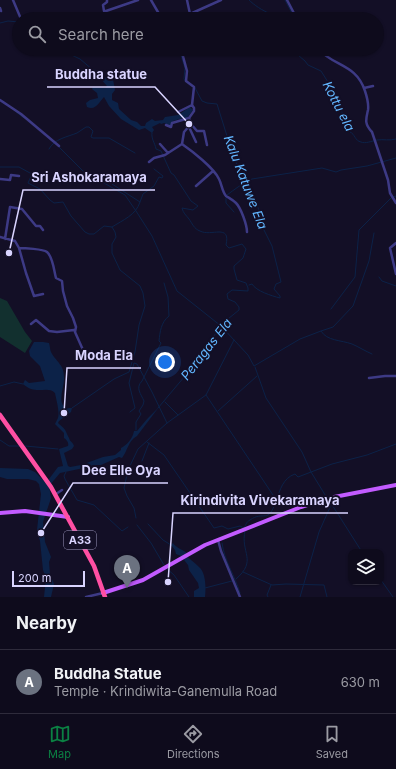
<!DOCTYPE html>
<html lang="en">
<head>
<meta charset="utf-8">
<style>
  body { margin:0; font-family:Inter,sans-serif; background:#171425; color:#f1f3f6 }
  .controls { position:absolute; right:12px; bottom:12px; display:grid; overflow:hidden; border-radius:8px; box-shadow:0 1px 3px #0004 }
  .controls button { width:36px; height:36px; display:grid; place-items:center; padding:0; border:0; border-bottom:1px solid #2e2b3b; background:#0e0b1c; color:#f1f3f6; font:20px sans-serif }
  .scale { position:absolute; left:12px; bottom:10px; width:73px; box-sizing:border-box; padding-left:4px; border:2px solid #d9d4ff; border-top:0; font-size:11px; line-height:14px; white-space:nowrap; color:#d9d4ff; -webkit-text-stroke:3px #130f26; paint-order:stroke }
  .you { position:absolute; left:165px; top:362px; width:14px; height:14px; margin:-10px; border:3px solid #fff; border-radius:50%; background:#1a73e8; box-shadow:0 0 0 6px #1a73e833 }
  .badge { display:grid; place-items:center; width:26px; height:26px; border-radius:50%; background:#0b8043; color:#fff; font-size:13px; font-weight:700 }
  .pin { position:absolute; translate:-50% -33px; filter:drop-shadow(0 1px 2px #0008) }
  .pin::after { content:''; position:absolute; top:21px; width:14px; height:12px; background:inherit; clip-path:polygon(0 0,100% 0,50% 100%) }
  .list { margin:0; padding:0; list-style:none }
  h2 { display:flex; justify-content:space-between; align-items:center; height:52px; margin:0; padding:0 16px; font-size:17px }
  h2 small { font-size:13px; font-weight:400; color:#9b9ba3 }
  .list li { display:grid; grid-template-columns:26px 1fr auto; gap:12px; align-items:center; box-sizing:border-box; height:64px; padding:0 16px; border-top:1px solid #2e2b3b }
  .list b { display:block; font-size:15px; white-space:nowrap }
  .list p { margin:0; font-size:13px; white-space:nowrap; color:#9b9ba3 }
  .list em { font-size:13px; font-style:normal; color:#9b9ba3 }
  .icon { flex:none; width:22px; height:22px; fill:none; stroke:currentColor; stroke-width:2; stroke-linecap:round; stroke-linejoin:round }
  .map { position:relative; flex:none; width:396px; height:597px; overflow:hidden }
  .search { position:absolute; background:#0e0b1c; box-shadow:0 1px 3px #0004; left:12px; right:12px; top:12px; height:44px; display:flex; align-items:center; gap:10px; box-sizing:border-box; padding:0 14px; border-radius:22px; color:#9b9ba3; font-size:15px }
  .sheet { height:116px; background:#0e0b1c }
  nav { display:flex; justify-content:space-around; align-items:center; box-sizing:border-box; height:56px; border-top:1px solid #2e2b3b; background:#0e0b1c; font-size:11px; color:#9b9ba3 }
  nav a { display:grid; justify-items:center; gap:2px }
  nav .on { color:#0b8043 }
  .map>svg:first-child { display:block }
</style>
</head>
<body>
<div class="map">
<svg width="396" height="597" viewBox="0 0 396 597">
  <rect width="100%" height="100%" fill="#130f26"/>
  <!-- green -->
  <path fill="#12302f" d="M0 298 7 301 25 332 32 341 25 353 0 337Z"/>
  <!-- water -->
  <path fill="#0c2248" d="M93 69 99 71 107 79 110 77 109 72 112 74 115 90 112 94V100L118 103 119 109 131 120 137 122 141 126H145L146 123 152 119 155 121 163 120 165 117 178 115 190 107 193 110 187 118H183L173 121 171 126 164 123 161 124 160 123 152 127 154 130 152 133 145 128 139 130 121 119 109 106 104 97C99 102 96 111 87 107L86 103 90 100 98 98 97 93 92 89 93 87 105 88 107 86 93 70Z
    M34 342H43L49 343C50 346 50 350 51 352 56 362 64 364 64 377 65 387 56 401 66 409L69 408H72L71 412 59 421 58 423C67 431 64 428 69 438 70 442 73 442 74 446L72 449 64 453 68 466 70 467 81 465 103 457 115 455 121 450V448C127 445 133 438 134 431H137L148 418 159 407 137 436C128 441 128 450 122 458L119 457 101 465H94L79 469 60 473 49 486 51 498 43 522 45 542 51 557 49 562 50 574 54 584 51 597H44L46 578 43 570 40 541 37 530 41 494 39 484 36 481 28 479H7L0 477V468L28 469 35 472 46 483 58 467 63 466 59 449 68 446C69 443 67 440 64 438V433L55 424C56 422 57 420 58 418 60 412 56 399 55 393 47 385 36 396 23 384L25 380 29 383 45 381 40 366 30 356 29 351Z
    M173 543C176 548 182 549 187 553L185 554C189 559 194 562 199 567 206 573 206 588 205 597H194V591L199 588 198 583 189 570 188 565 181 556 176 554 175 550 171 545Z"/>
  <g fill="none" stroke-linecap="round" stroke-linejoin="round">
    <!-- stream -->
    <path stroke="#0c2248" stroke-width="1" d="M249 0C254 5 263 11 269 13 274 14 278 13 283 16V19
      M285 0 295 19
      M0 23 8 21 19 22
      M59 49 80 59 93 70
      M179 49 185 68 184 79 186 82
      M291 49 305 61 308 65 321 71 333 90 350 132C355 134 355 141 361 142 365 144 372 141 377 140 384 139 389 141 396 139
      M316 49 323 55
      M195 88 202 101 207 103 217 104 227 136 241 176 247 187 252 193 261 215V224L272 246 281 282 276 284 274 289 280 296V298C272 296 256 291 252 284L249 285
      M15 111 24 118
      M152 133C151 139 155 143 156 149L161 151 171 173 174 175 191 201 198 206 193 210 182 208C183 213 186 215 189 219 192 223 194 229 200 231 211 237 231 223 226 245L229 248 242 244 246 249 243 258 234 266V269L237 280 246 283 248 288V291L232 290 227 294 228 299 235 302 239 307V310L223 323 190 370 158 408
      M59 147 83 171 125 195 136 211 152 236 177 291 221 326 248 355 254 366 300 339 321 331C327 341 341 340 352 344 359 347 365 351 372 354
      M49 149C54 139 67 137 77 133 80 131 83 129 86 127H89L93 131 91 137 93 138H109L135 153
      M0 167H19L30 173 32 174 28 183 40 189 50 200 54 203 63 202 71 216 85 232 89 234H94L104 226 112 227 115 232 116 237 112 244V253L120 270 140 286 143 293 145 306 139 325 135 352 129 372 114 379 72 408
      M112 184 140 202C136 215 123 220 112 227
      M227 195C235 189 243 183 252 179L322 168 336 172 341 170 367 166 396 158
      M226 198V203L234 212
      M140 202 143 194 154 186 159 177 162 178 163 176 154 169
      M379 277 382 281 396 286
      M331 309 355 277 359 230 391 198 396 196
      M321 331 333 327 353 306 369 261 374 233
      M255 367 266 398 302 452 311 472 327 498
      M0 386 14 382 23 384
      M165 402 178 415
      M218 411 257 376
      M130 412 135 408 129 383 134 363 137 364 152 392 167 423
      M136 430V422L141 414 139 411 143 405 144 401C141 394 135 388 142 381L161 343 159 341C160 332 161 322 169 316L168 297 164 283
      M0 440 9 446H20
      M147 442 164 455 214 528 222 526 228 529 240 526 244 528C246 525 246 522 250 520 264 510 268 525 276 501L273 495 206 395
      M25 446 58 449
      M142 461 149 443
      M66 472 64 476 65 479 77 500 94 505 122 531 128 527
      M329 500 362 552
      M276 501C280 490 283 478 295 474L298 477 332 464 367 455 396 444
      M136 518 134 508 127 496 124 488 128 470 138 449 167 423 206 395 234 340
      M148 524 163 540 171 545
      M137 525 151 543 164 565
      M222 543C224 560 235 576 240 593
      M166 568 174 575 189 597
      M243 572 272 585 286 584 324 585 327 597
      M236 579C258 560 240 553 245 531
      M381 580 393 597
      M205 588 232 581
      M268 597 267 595 271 585
      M300 597 319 532 331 505"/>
    <!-- street -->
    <path stroke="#3d3a85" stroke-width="2.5" d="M13 0 21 19
      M107 0V2L103 5 104 11H106L138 0
      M151 0 162 19
      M187 0 190 14
      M287 0 297 19
      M0 8 1 11
      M184 19 190 14 221 0
      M181 49 187 71 186 81 194 87 192 105 194 108V111L189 118 191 124 184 132 182 144C192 151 214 168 219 179 222 185 222 191 226 196 229 198 233 200 236 203 241 208 247 225 247 232
      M318 49C335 67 356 64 365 91 367 97 369 103 368 110 366 119 364 124 372 132L388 180 390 193 396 203
      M364 88 373 86
      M0 100 21 114 59 146
      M178 112 192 105
      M191 124 197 131H204L207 145
      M166 125 171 127 172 123 189 118
      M189 127 196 142
      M160 144 168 153
      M149 162 154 158 165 155 182 144
      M0 179 10 180 11 175 19 176
      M196 186 213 171
      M0 237 15 241 19 248C24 248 43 249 47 252 53 257 54 271 56 278L62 281 63 291 67 306 73 318 76 327 75 332 83 350
      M5 239 10 207 22 209 36 226H40L43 230
      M396 243 390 248 396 274
      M19 248 26 273 34 296 43 294
      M31 324 36 320 49 331 57 332 74 330
      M369 378 385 376H396
      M56 494 62 490
      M218 540 221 551 240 597
      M86 597 103 593"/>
    <!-- primary -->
    <path stroke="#c25bff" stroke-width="4" d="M0 513 25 511 68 517
      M103 593 143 580 205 545 301 507 329 498 396 485"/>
    <!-- highway -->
    <path stroke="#ff4fa3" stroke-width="4.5" d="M0 415 51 487 94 566 105 597"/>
  </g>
  <g text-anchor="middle" stroke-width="4" stroke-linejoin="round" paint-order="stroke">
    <!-- shield labels -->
    <rect fill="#130f26" stroke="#9e99be" stroke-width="1" x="64" y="531" width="32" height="18" rx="3"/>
    <g font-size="11" font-weight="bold" fill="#d9d4ff">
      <text x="80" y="544">A33</text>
    </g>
    <!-- water labels -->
    <g font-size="13" font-style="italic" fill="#62b6ff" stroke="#130f26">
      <text transform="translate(339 106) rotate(63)" y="5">Kottu ela</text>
      <text transform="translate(246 182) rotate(69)" y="5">Kalu Katuwe Ela</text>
      <text transform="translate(206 349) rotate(-52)" y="5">Peragas Ela</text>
    </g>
  </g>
  <!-- callouts -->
  <path fill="none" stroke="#d9d4ff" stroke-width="1.5" d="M189 124L155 87H47M9 253L23 190H155M64 413L67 368H141M41 533L73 483H168M168 582L173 513H348"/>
  <g fill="#d9d4ff" stroke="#130f26" stroke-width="1.5">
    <circle cx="189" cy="124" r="4"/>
    <circle cx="9" cy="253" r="4"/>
    <circle cx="64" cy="413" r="4"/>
    <circle cx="41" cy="533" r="4"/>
    <circle cx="168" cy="582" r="4"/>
  </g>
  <g font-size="13" text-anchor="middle" font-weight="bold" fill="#d9d4ff" stroke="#130f26" stroke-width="4" stroke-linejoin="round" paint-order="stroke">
    <text x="101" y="79">Buddha statue</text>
    <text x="89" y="182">Sri Ashokaramaya</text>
    <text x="104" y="360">Moda Ela</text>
    <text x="121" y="475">Dee Elle Oya</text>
    <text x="260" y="505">Kirindivita Vivekaramaya</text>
  </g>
</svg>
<div class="controls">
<button><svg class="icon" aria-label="layers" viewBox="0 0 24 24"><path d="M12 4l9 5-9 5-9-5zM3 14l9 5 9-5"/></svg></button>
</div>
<div class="scale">200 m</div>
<div class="you"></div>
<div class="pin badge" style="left:127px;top:588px;background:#6b7280">A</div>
<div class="search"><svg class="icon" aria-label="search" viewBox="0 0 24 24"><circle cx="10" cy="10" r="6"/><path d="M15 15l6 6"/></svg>Search here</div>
</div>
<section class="sheet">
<h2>Nearby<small></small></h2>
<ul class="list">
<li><span class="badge" style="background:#6b7280">A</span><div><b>Buddha Statue</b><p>Temple · Krindiwita-Ganemulla Road</p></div><em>630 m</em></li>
</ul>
</section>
<nav>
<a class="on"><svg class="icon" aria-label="map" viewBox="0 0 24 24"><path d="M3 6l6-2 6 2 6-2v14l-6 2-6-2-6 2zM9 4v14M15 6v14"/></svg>Map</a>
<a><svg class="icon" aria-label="directions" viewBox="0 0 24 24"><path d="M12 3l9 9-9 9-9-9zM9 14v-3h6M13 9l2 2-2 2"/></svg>Directions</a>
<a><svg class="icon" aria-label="saved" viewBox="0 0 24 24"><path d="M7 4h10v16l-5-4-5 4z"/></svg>Saved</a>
</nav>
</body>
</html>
